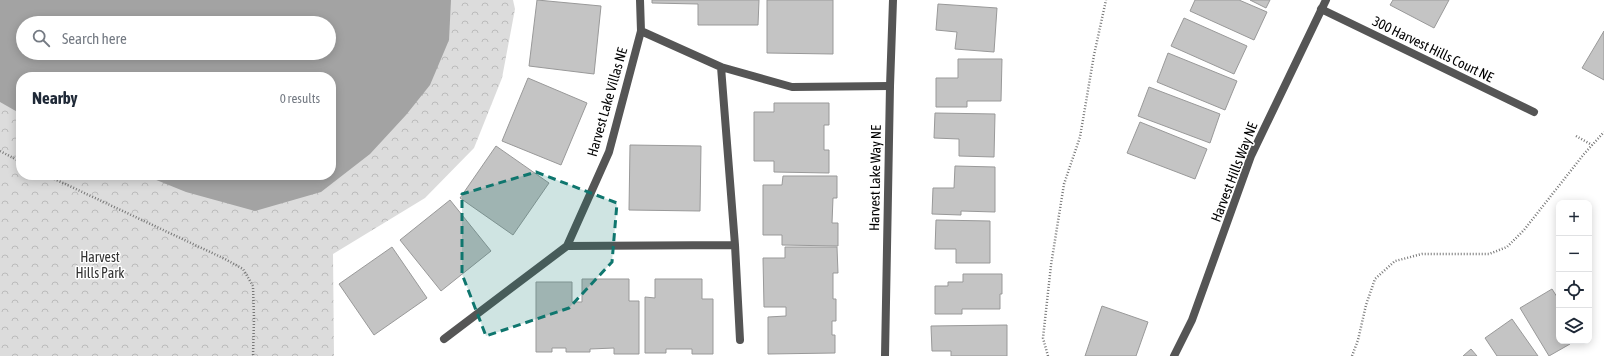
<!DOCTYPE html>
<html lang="en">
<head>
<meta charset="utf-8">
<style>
  body { margin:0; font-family:"Asap Condensed",sans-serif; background:#f6f6f7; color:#1f2937 }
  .controls { position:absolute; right:12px; bottom:12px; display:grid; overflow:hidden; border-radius:8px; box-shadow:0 2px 10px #0003 }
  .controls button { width:36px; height:36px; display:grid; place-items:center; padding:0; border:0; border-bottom:1px solid #e0e1e3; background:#fff; color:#1f2937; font:20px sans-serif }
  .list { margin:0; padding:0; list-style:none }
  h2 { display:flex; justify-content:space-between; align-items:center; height:52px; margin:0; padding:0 16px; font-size:17px }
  h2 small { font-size:13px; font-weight:400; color:#747a83 }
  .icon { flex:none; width:22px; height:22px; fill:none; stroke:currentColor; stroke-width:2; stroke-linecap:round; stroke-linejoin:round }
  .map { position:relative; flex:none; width:1604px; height:356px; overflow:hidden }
  .search { position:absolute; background:#fff; box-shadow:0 2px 10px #0003; left:16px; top:16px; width:320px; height:44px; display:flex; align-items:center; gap:10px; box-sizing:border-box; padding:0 14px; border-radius:22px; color:#747a83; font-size:15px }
  .panel { position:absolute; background:#fff; box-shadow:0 2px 10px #0003; left:16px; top:72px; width:320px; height:108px; border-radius:16px }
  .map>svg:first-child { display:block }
</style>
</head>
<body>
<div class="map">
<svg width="1604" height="356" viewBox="0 0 1604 356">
  <defs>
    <pattern id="park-crowns" width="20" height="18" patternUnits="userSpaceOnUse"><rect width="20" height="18" fill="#dcdcdc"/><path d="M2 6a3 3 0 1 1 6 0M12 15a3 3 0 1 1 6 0" fill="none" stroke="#bbb"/></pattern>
  </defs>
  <rect width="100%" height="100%" fill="#fff"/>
  <!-- park -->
  <path fill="url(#park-crowns)" fill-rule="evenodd" d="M0 0H513L515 9 502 78 474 148 425 198 333 254 334 356H0ZM23 23H329V53H23ZM21 77H331V175H21Z"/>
  <!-- water -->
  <path fill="#a3a3a3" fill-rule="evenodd" d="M0 0H451L449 40 430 85 406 115 370 154 321 192 255 211 186 192 144 175H331V77H21V114L0 102ZM23 23H329V53H23Z"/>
  <!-- building -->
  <path fill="#c4c4c4" stroke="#999" d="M537 0 601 6 594 74 529 66Z
    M652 0H759L758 25H698V4L652 3Z
    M767 0H833V54L767 53Z
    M1195 0H1239L1267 12 1254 40 1190 11Z
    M1250 0H1270L1266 8Z
    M1393 0H1449L1434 28 1390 5Z
    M938 4 997 8 994 52 955 49 957 32 936 30Z
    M1184 18 1247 46 1234 74 1171 46Z
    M1604 31V80L1582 68Z
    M1168 53 1237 81 1225 110 1157 82Z
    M958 59H1002L1001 101H967V107H936V78H958Z
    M528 78 587 103 561 165 502 141Z
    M1149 87 1220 114 1210 143 1138 116Z
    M774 103H829V125H824V150H829V173L774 172V161H754V112H774Z
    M935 113 995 114 994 157 959 156V139L934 138Z
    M1140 122 1207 149 1195 179 1127 153Z
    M630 145 701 146 700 211 629 210Z
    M496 146 549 183 513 235 460 198Z
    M955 166 995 167V212L961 211V215L932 214 933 188H954Z
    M783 176H837V198H833L832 223H838V246L782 245V235H763V185H782Z
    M450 200 491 251 441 291 400 240Z
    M936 220 990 221V263H956V249H935Z
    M392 247 427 298 374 335 339 284Z
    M785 247H837L838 273H833V299H836V321H832V335H835V353L768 354V317L786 316V307H764L763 258H785Z
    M963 274H1002V294H1000V309H962V314H935V286H948V282H963Z
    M582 279H629V301H639V354H614V348L590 349V352H566V348H552V352H536V282H572V302H582Z
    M655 279H702V299H713V354H692V349H666V353H645V297L655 298Z
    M1552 289 1559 300V341H1568L1570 344 1549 356 1520 308Z
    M1102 306 1148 322 1136 356H1085Z
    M1512 319 1538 356H1497L1485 338Z
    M1007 325V356H951V351H932L931 326Z
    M1471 349 1477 356H1463Z"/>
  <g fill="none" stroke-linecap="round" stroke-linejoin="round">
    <!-- path -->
    <path stroke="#777" stroke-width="2.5" stroke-dasharray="1 2" stroke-linecap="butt" d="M1576 136 1592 145
      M0 151 21 162
      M46 175 225 259 243 269 253 286 254 319 253 356
      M1048 356 1043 338 1051 265 1064 184 1080 137 1094 55 1106 0
      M1352 356 1358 340 1366 305 1375 279 1395 261 1422 254H1489L1507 247 1524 230 1584 154 1604 132"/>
    <!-- service -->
    <path stroke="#555" stroke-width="8" d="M641 31 721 67 792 87 890 86
      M721 67 735 245 740 340
      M567 246 609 152 641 31 640 0
      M444 339 567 246 735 245"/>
    <!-- minor -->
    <path stroke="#555" stroke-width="8" d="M1321 9 1534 112
      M885 356 890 86 893 0
      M1174 356 1192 320 1251 156 1326 0"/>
  </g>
  <!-- marked area -->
  <path fill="#0f766e" fill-opacity="0.2" stroke="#0f766e" stroke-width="3" stroke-dasharray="8 5" stroke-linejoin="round" d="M536 172 617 203 612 262 569 308 486 336 462 274V194Z"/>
  <g text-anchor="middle" stroke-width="3" stroke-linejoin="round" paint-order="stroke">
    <!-- street labels -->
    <g font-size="14" fill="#000" stroke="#fff">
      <text transform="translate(1433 49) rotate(26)" y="5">300 Harvest Hills Court NE</text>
      <text transform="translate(607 102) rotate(-74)" y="5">Harvest Lake Villas NE</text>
      <text transform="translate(1234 172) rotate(-69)" y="5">Harvest Hills Way NE</text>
      <text transform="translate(875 178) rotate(-89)" y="5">Harvest Lake Way NE</text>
    </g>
    <!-- park labels -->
    <g font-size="14" fill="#333" stroke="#fff">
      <text x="100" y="262">Harvest<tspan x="100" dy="16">Hills Park</tspan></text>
    </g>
  </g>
</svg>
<div class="controls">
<button>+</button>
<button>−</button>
<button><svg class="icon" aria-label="locate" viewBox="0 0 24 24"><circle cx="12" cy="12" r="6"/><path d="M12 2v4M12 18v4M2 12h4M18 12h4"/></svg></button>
<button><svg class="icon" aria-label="layers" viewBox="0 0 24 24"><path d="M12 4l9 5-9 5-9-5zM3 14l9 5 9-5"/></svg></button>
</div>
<div class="search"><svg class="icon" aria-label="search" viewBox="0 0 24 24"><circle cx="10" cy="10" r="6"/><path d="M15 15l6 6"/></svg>Search here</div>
<section class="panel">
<h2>Nearby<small>0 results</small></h2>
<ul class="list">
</ul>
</section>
</div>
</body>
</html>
